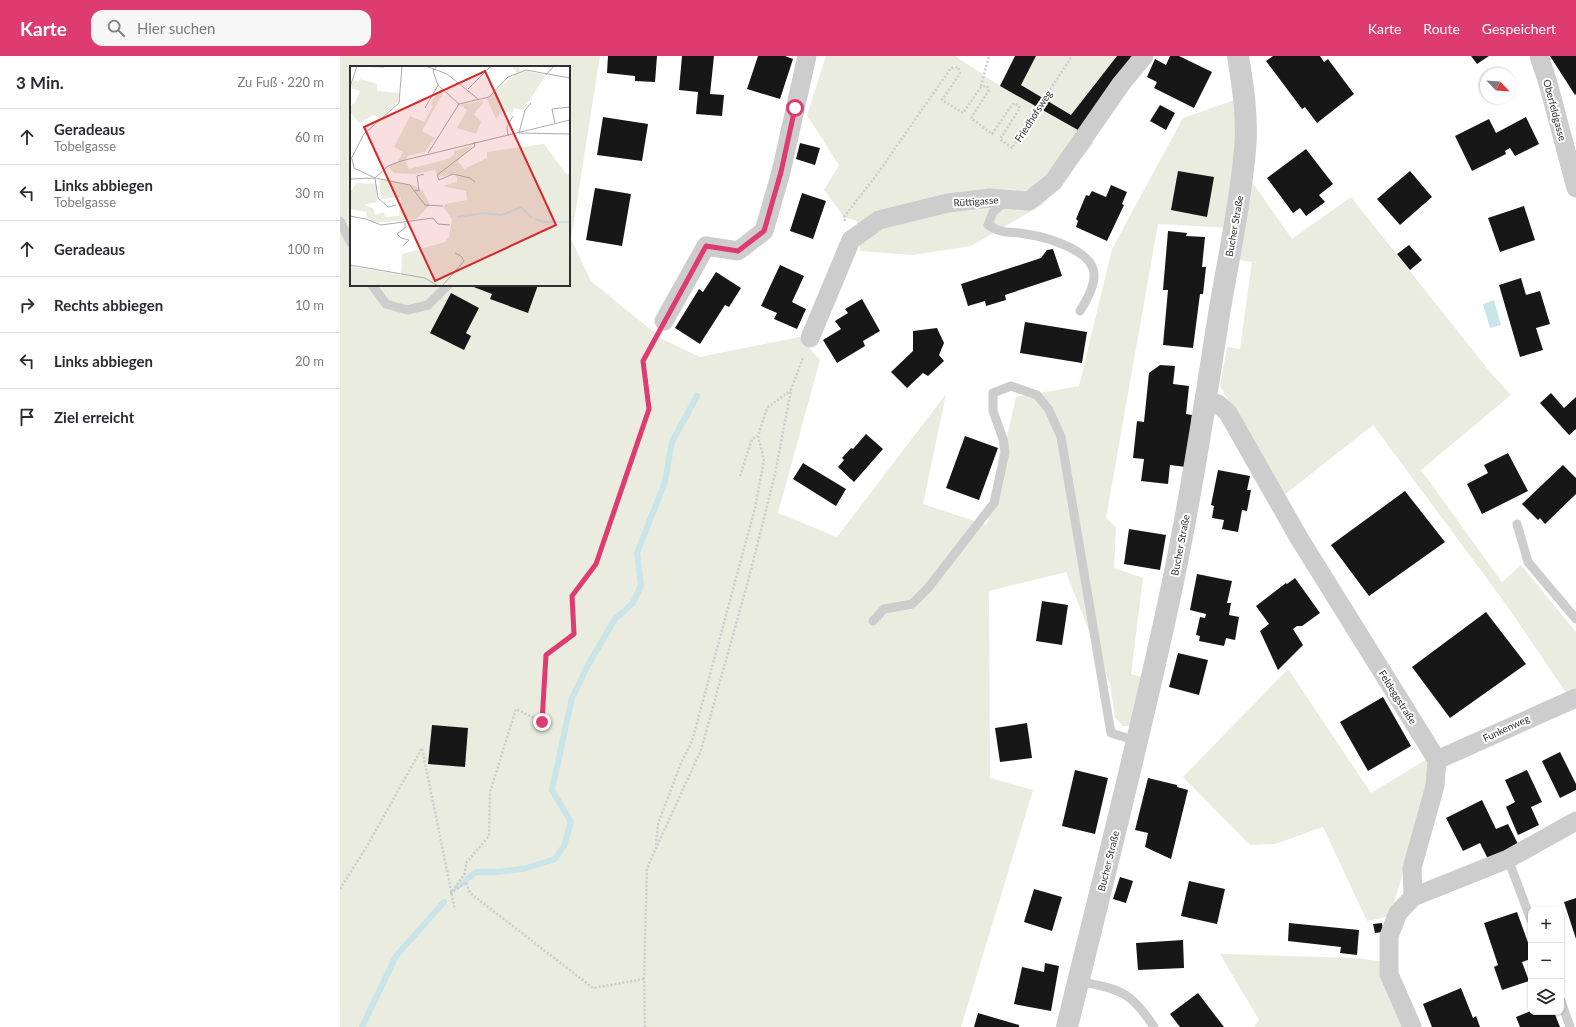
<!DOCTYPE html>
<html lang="de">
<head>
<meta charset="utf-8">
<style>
  body { margin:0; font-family:Lato,sans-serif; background:#f7f7f7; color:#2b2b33 }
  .controls { position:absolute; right:12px; bottom:12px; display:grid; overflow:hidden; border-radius:8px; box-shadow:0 1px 3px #0004 }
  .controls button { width:36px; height:36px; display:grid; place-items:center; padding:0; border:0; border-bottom:1px solid #e1e1e2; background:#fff; color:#2b2b33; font:20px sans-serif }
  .compass { position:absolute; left:1140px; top:12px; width:36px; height:36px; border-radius:50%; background:#fff; box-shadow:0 1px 3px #0004; rotate:115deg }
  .stop { position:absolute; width:12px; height:12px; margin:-9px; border:3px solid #de3b70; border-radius:50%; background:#fff }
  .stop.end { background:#de3b70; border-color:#fff; box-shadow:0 1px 4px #0008 }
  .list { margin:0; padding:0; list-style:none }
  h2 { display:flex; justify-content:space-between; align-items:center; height:52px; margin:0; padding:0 16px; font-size:17px }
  h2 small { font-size:13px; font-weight:400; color:#7c7c81 }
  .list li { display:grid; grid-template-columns:26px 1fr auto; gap:12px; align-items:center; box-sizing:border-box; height:56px; padding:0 16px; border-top:1px solid #e1e1e2 }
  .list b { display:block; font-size:15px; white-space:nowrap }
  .list p { margin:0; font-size:13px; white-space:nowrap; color:#7c7c81 }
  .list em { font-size:13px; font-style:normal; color:#7c7c81 }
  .icon { flex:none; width:22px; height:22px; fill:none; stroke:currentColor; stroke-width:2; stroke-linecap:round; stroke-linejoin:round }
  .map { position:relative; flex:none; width:1236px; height:971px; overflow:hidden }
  header { display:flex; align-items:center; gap:24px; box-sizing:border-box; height:56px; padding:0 20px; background:#de3b70; color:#fff }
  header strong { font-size:19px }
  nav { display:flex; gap:22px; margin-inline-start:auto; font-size:14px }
  .search { width:280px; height:36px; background:#f7f7f7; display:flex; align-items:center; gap:10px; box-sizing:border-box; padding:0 14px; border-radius:12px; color:#7c7c81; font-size:15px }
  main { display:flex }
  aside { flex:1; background:#fff }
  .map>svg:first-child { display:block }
</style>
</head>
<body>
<header>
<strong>Karte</strong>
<div class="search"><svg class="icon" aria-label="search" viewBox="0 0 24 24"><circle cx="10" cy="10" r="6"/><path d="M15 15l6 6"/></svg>Hier suchen</div>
<nav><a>Karte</a><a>Route</a><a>Gespeichert</a></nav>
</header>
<main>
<aside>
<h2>3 Min.<small>Zu Fuß · 220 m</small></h2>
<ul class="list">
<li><svg class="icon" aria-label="ahead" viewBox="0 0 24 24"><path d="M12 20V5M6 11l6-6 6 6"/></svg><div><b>Geradeaus</b><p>Tobelgasse</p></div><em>60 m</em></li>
<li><svg class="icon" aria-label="left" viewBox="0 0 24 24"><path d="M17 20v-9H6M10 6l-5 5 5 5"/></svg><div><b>Links abbiegen</b><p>Tobelgasse</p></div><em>30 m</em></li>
<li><svg class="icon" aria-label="ahead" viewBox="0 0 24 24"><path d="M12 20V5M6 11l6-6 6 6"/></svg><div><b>Geradeaus</b></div><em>100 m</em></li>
<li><svg class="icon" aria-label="right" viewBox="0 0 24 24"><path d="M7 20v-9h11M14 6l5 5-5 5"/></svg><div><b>Rechts abbiegen</b></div><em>10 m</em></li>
<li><svg class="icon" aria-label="left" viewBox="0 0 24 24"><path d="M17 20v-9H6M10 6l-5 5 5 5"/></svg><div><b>Links abbiegen</b></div><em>20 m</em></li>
<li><svg class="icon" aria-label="arrive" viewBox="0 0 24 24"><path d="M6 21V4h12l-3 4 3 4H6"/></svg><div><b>Ziel erreicht</b></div></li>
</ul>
</aside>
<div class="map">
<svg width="1236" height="971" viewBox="0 0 1236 971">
  <rect width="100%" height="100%" fill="#fff"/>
  <!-- green -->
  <path fill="#e9ecde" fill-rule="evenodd" d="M0 0H260L231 183 251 225 322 283 360 301 459 281 480 304 438 457 497 481 606 338 583 448 647 469 676 341 739 330 772 193 843 62 903 41 901 110 952 183 1011 141 1150 316 1171 339 1081 414 1162 526 1181 509 1236 576V634L1227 638 1165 547 1033 369 943 440 880 330 887 291 900 293 912 206 900 204 890 172 818 168 766 462 776 471 774 512 803 522 791 618 804 622 790 670H783L775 662 770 628 726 516 649 535 650 722 693 734 621 971H0ZM11 11H229V229H11Z
    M486 0H615L660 30 675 0H796L738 74 754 87 702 149 631 190 573 199 520 195 517 165 504 161 484 134 499 109 467 59Z
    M948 613 1031 737 1087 703 1092 719 1050 860 1027 865 983 771 935 788 910 789 843 721Z
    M880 898 1017 902 1045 906 1067 971H914L919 964Z"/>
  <!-- water -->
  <path fill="#c9e5e9" d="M1154 244 1161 269 1150 272 1143 248Z"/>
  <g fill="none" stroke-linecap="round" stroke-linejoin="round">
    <!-- stream -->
    <path stroke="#c9e5e9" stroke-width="6" d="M117 831 136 816H156L183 813 215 803 224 790 231 766 212 734 232 642 248 609 275 563 293 547 301 529 297 497 325 426 332 386 357 340
      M22 971 56 900 104 846"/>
  </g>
  <!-- building -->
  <path fill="#171717" d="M268 0H317L315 26 295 25V20L267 17Z
    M342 0H374L370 38 384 39 382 60 356 58 358 36 339 34Z
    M418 0H445L453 3 440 43 407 33Z
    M675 0H696L681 29 731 59 777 0H796L738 74 660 30Z
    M830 0H839L872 16 854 52 814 32 817 26 807 21 815 3 826 9Z
    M933 0H980L984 6 988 3 1014 38 977 67 965 51 962 53 926 5Z
    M1131 0H1149L1137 8Z
    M1210 0H1236V38L1235 39Z
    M820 49 835 57 826 74 810 65Z
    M263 61 308 68 302 105 257 99Z
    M1186 61 1199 88 1175 100 1170 92 1165 95 1166 98 1132 115 1115 80 1149 63 1156 77Z
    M460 87 480 92 475 109 456 103Z
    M966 93 993 128 979 139 985 146 966 160 960 152 953 157 927 122Z
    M838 115 874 121 867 161 831 154Z
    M1070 115 1092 141 1060 169 1037 143Z
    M771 129 787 136 782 148 784 149 767 185 736 171 738 165 736 163 746 139 749 140 752 135 766 141Z
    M255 132 291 138 282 190 246 184Z
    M462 137 486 145 473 183 450 175Z
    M1184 150 1195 184 1160 196 1148 162Z
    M828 175 847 177 846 180 865 181 862 211H866L863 238H860L853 292 823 289 828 234H823Z
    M1069 189 1082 204 1070 214 1057 198Z
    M713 193 722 220 665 239 666 244 646 250 645 245 628 250 621 228 701 202 707 194Z
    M440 209 464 220 452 246 466 253 457 273 434 263 437 257 421 250Z
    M376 216 401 232 389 251 385 249 360 288 335 272 359 233 363 236Z
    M1181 222 1186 239 1200 235 1210 268 1196 272 1203 294 1180 301 1159 229Z
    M131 229H198L188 257 150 243 152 238 131 230Z
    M111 237 139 252 126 277 131 280 124 294 90 277Z
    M522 243 540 275 523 285 525 290 497 307 483 284 501 273 495 265 508 257 505 253Z
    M685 266 747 276 742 307 680 297Z
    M597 272 604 287 599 299 604 305 588 320 583 317 567 332 551 316 573 295V275Z
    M820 309 835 310 833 328 849 330 846 358 852 359 846 411 830 409 828 428 801 425 804 403 793 402 797 365 804 366 809 317Z
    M1211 337 1224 352 1236 341V373L1229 379 1200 347Z
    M526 378 543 393 514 426 498 411 504 404 502 402 511 392 513 393Z
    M625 380 658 392 639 444 606 432Z
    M1168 397 1188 435 1142 458 1127 428 1148 417 1144 409Z
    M463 407 506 433 496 450 453 423Z
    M1223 409 1236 422V438L1205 468 1200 462 1198 464 1182 448Z
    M878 414 910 420 907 434H911L907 455 902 454 898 476 882 473 884 464 872 462 874 450 871 449Z
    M1065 435 1105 486 1029 540 991 489Z
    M789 473 826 479 820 514 784 508Z
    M857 518 892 525 887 547H891L889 559 899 561 895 584 886 582 884 590 859 585 860 580 856 579 860 561 865 562 866 558 850 554Z
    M955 522 980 557 962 570H957L953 573 963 589 938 614 920 575 929 568 916 550 946 527 947 528Z
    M702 545 728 549 722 589 696 585Z
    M1146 556 1186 608 1110 662 1072 611Z
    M838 597 868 604 859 639 829 631Z
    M1043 641 1071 690 1028 715 1000 666Z
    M687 667 692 702 660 706 655 672Z
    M92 669 128 672 125 711 88 708Z
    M1220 696 1236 728V734L1220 742 1202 705Z
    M735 714 768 722 755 778 722 770Z
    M1187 714 1202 746 1191 751 1199 769 1178 779 1166 751 1175 746 1165 724Z
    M808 722 837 729V731L848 734 831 803 805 791 808 777 795 774Z
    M1142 744 1156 773 1168 768 1178 788 1148 803 1140 787 1123 795 1106 762Z
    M780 821 793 825 786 847 773 843Z
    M849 825 885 833 877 868 841 860Z
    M694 833 722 841 712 875 684 866Z
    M1236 842V883L1224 846Z
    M1177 856 1191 895V903L1182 906 1189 925 1162 934 1154 911 1158 909 1144 867Z
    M949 867 1019 874 1017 899 1000 897 1001 891 948 885Z
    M1042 867 1043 876 1035 877 1033 868Z
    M843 884 844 912 798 914 796 887Z
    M705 907 719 910 711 955 674 948 682 911 704 916Z
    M1121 932 1133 962 1136 960 1140 971H1092L1083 948Z
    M858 937 884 971H840L830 958Z
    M1191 955 1214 956 1220 971H1180L1176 961Z
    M638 957 679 969V971H634Z"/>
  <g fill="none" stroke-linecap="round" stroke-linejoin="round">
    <!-- path -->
    <path stroke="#cdcdcd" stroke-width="2.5" stroke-dasharray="2 2" stroke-linecap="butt" d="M641 30 649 0
      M505 165 504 161 538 117 611 12 618 11 620 17 602 44 623 57 641 31 647 30 649 34 631 62 652 78 672 49 675 47 679 50 680 52 660 83 672 92 732 0
      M400 420 412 383 418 380
      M316 789 318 768 341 707 352 685 415 452 424 404 418 380 427 352 451 334
      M0 833 27 790 82 692 115 854
      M304 923 253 932 130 837 126 826 111 837 125 817 126 807 149 780 150 736 176 653 202 666 206 599 234 578 232 539 256 508 309 353 303 305 315 281
      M305 971 304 923 307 812 361 694 411 514 435 418 451 334 463 301"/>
    <!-- service -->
    <path stroke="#cdcdcd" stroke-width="9" d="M667 144 653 156 648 169C664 179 669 175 686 178 706 181 753 194 754 218 755 229 746 246 740 255
      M0 165 11 187
      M32 229 46 248 67 254 88 249 108 229
      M1177 468 1188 506 1236 563
      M533 565 544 553 572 548 588 532 654 447 665 396 663 383 653 355V337L671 330 697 339 709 354 721 381 771 677 797 685
      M1168 803 1191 864
      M739 925C780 934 790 934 814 971
      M1221 945 1230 971"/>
    <!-- minor -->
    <path stroke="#cdcdcd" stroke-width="19" d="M1199 0 1208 27 1236 132
      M324 265 366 190 398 195 424 175 441 116 467 0
      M470 282 511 184 539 164 608 147 650 142 689 145 713 126 781 28 804 0
      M866 344 878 348 888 357 959 482 1097 704 1095 730 1072 812 1073 841
      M1097 704 1236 642
      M1072 971 1049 918V880L1058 857 1073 841 1168 803 1236 765"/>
    <!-- tertiary -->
    <path stroke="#cdcdcd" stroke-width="22" d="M727 971C762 828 799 685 830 540 849 451 863 361 877 271 886 212 900 153 905 94 908 62 903 31 898 0"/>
  </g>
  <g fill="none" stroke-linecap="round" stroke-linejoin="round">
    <!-- route -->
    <path stroke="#de3b70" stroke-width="5" d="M202 666 206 599 234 578 232 540 256 508 309 353 303 305 366 190 398 195 424 175 441 116 455 52"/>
  </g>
  <g text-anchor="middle" stroke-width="4" stroke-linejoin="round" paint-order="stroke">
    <!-- street labels -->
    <g font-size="10" fill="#303030" stroke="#fff">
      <text transform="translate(1215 54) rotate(75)" y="4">Oberfeldgasse</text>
      <text transform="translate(693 60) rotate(-57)" y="4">Friedhofsweg</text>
      <text transform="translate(636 145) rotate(-4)" y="4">Rüttigasse</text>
      <text transform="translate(894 170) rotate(-80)" y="4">Bucher Straße</text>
      <text transform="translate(840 489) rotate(-79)" y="4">Bucher Straße</text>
      <text transform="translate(1058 641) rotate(58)" y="4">Feldeggstraße</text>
      <text transform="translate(1166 672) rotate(-25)" y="4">Funkenweg</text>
      <text transform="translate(768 805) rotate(-76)" y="4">Bucher Straße</text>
    </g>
  </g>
  <!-- overview -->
  <g transform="translate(10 10)">
    <rect width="220" height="220" fill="#fff"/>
    <path d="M162 0H169L170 6 177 5 196 9 173 44 164 42 163 47 152 45 146 53 137 33 167 7ZM10 13 27 18V25L49 27 48 36 31 53 23 49 9 57 0 45V40L5 37 10 25 1 22 3 14 8 16ZM88 23 94 25 72 65 85 72 75 86 58 90 55 94 59 103 98 93 104 89V85L123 79 108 95 114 103 137 92V86L194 78 217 109 220 106V220H0V200L51 209 52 188 95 176 99 171 102 153 94 142 95 138 117 134 116 125 92 120 107 116 106 107 89 111 84 104 65 108 44 107 38 100 47 97 53 86 44 81 60 50 74 56 83 40 80 39ZM132 35 133 37 124 48 131 56 126 68 107 62 117 44 110 39ZM29 114 63 119 73 125 80 139 66 153 23 157 16 150 17 146 0 143V127L6 117 26 118 27 136 14 139 23 142 25 149 34 146 35 151 49 150 51 131 31 133Z" fill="#e9ecde"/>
    <path fill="none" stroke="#c9e5e9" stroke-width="2" d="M107 151 134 147 152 149 171 141 182 152M185 153 194 156H220"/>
    <path fill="none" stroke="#acacac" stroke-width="1" d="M6 0 34 1M76 0 97 8 128 33M87 0 83 5 88 19 109 38M196 9 204 0M0 21 7 0M118 23 140 1M181 37 175 44 169 67 220 68M75 42 88 19M205 58 202 43 220 41M158 70 157 61 163 50M124 76 125 80 87 109 89 114 103 108 120 112 125 116M78 87 109 38 139 31 158 11 176 4 220 12M2 93 4 102 25 112M0 95 14 68 49 37 52 0M25 112 38 100 51 95 220 54M25 112 28 132 38 141 46 139M0 113 25 112 60 119 75 139 93 140M65 124 69 125 67 110 74 108M0 150 16 153 31 159 83 152 88 158 100 159M53 180 59 174 51 172 47 168 55 162V157M0 199 75 212 88 220M92 220 114 195 111 190 105 187"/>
    <path fill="#d62828" fill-opacity="0.15" stroke="#d62828" stroke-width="2" d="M135 5 206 159 85 215 14 61Z"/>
    <rect width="220" height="220" fill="none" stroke="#303030" stroke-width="2"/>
  </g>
</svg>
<div class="controls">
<button>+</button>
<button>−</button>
<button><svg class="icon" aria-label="layers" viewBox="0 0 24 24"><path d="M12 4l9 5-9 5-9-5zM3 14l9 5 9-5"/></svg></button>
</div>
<svg class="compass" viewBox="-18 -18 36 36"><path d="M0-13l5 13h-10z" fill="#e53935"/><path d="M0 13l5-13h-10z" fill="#7c7c81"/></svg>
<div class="stop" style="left:455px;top:52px"></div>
<div class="stop end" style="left:202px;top:666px"></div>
</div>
</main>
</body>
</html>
